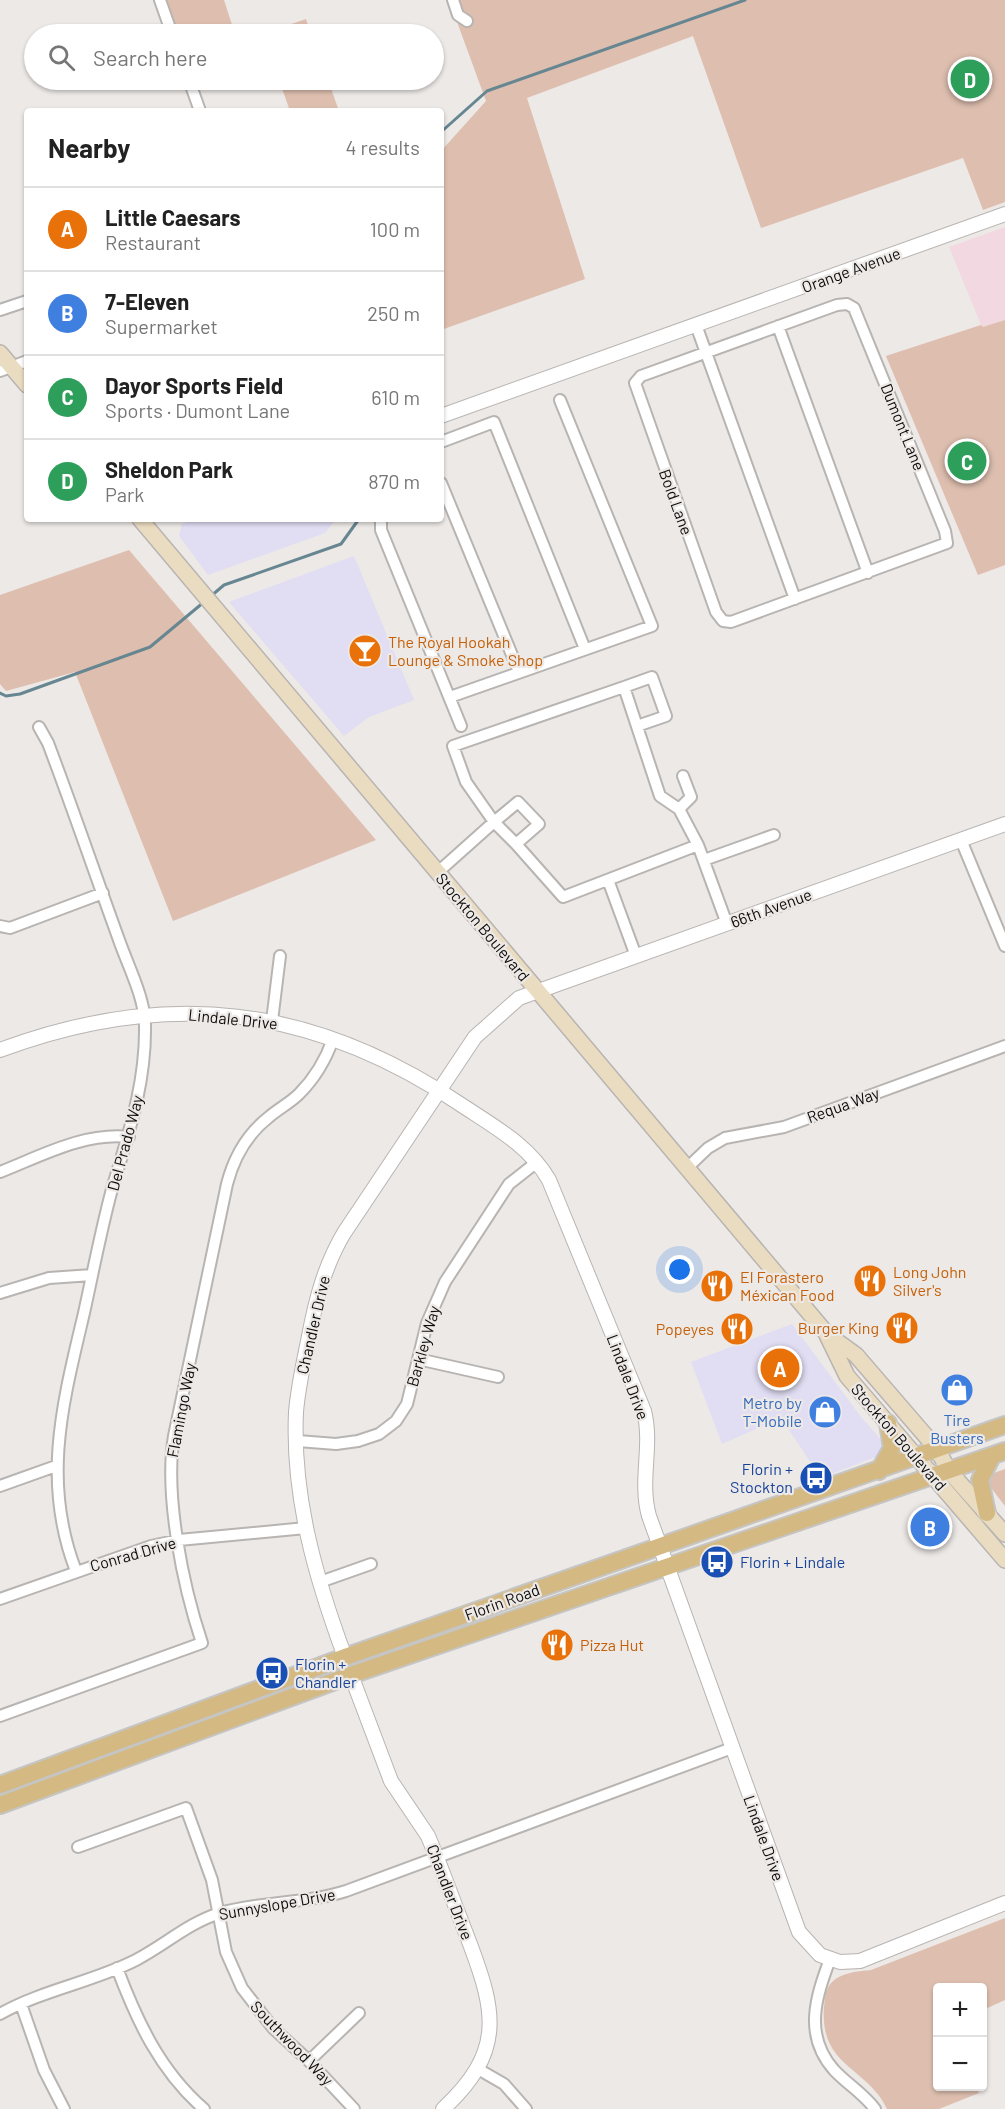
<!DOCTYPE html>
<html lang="en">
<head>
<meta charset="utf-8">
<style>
  body { margin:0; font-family:Barlow,sans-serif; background:#f2f2f2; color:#222 }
  .controls { position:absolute; right:18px; bottom:18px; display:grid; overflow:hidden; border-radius:6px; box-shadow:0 2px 4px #0004 }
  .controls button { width:54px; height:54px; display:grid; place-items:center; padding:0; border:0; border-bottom:2px solid #e0e0e0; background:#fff; color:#222; font:30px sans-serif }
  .you { position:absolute; left:680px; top:1270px; width:21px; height:21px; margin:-15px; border:4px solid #fff; border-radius:50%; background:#1a73e8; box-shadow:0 0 0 9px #1a73e833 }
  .badge { display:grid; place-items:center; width:39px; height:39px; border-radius:50%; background:#b3398d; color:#fff; font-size:20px; font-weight:700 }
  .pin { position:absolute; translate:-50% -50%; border:3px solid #fff; box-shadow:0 2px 6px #0006 }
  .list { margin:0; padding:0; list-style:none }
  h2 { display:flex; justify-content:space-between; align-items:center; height:78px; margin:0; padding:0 24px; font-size:26px }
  h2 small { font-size:20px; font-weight:400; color:#767676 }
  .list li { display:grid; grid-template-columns:39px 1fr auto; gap:18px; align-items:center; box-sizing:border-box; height:84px; padding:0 24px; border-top:2px solid #e0e0e0 }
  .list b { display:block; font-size:22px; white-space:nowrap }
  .list p { margin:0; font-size:20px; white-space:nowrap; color:#767676 }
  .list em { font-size:20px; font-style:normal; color:#767676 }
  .icon { flex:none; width:33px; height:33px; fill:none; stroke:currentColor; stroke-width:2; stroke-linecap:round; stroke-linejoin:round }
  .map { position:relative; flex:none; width:1005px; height:2109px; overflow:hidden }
  .search { position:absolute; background:#fff; box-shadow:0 2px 4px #0004; left:24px; top:24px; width:420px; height:66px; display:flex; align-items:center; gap:15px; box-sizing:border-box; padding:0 21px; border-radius:33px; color:#767676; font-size:22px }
  .panel { position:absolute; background:#fff; box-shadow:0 2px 4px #0004; left:24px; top:108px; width:420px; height:414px; border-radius:6px }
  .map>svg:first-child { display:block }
</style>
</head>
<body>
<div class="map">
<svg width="1005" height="2109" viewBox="0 0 1005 2109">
  <rect width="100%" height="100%" fill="#ede9e7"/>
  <!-- commercial -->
  <path fill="#e1ddf3" d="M195 519H336L325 533 208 575 179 536 182 524Z
    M354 556 414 700 369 717 344 736 229 602Z
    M792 1324 861 1417 884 1443 883 1454 821 1478 781 1418 722 1444 691 1362Z"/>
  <!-- education -->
  <path fill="#f2d8e0" d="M1005 227V565L978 575 886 356 981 325 949 247Z"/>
  <!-- green -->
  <path fill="#debfaf" d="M166 0H224L235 34H177Z
    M449 0H1005V202L983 210 963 158 761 228 693 36 527 98 585 279 441 330V151L486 101Z
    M306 19 311 34H262Z
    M279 80H328L339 111H290Z
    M1005 320V565L978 575 886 356 981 325 983 327Z
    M129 550 376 840 173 921 75 672 6 691 0 684V595Z
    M1005 1469V1506L988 1484 994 1473Z
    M1005 1918V2000L983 2010 982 1988H938V2086L976 2087 979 2093 939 2109H887C866 2064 815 2068 825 1998 828 1974 851 1972 871 1970Z"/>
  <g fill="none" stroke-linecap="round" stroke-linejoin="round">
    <!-- stream -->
    <path stroke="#668691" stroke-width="3" d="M441 132 487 91 745 0
      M211 596 224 585 341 544 359 519
      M0 693 6 696 20 694 150 647 204 602"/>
    <defs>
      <path id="minor" d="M160 0 172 34
        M453 0 458 15 467 21
        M189 80 200 111
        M847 304 854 308 945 531 947 543 731 622 723 621 716 612 635 383 641 376 837 305Z
        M0 310 27 301
        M696 325 795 599
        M778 326 868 573
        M0 371 27 361
        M441 442 494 422 585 649
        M441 483 519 672
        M381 519V530L461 726
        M624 687 652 677 666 716 637 726
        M450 697 652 626 560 400
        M39 727 48 743C73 809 95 874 119 940 128 966 145 998 145 1026 146 1084 128 1135 112 1189 101 1230 93 1272 84 1313 63 1402 41 1481 76 1571
        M518 802 539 824 516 844 494 822Z
        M679 809 698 845
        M961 840 1005 946
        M516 844 563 897 698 845 727 924
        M704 860 774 835
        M438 872 494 822 466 782 453 746 624 687 660 796 679 809 691 797 683 776
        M608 880 636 956
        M0 926 10 928 103 893
        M272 1021 280 956
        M687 1168 708 1148 725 1138 784 1127 1005 1046
        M0 1172C41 1156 84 1132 129 1137
        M0 1293 49 1278 92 1275
        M418 1359 498 1377
        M298 1441 336 1444 358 1441 379 1434 396 1421 407 1404 427 1323 445 1282 509 1184 537 1162
        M0 1486 56 1466
        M320 1582 371 1564
        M0 1599 151 1546 179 1540 306 1528
        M0 1716 202 1643C183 1586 164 1495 174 1436L227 1184C234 1157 247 1134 269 1117 278 1109 290 1103 299 1094 314 1079 326 1059 333 1039
        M78 1847 186 1808 212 1880 226 1952 242 1988 273 2028 309 2061 354 2109
        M830 1959C816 1997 803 2035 834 2070 847 2084 863 2093 875 2109
        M117 1968C137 2021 160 2071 204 2109
        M21 2004 44 2070 64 2109
        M0 2014C42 1990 93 1982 136 1960 165 1945 188 1923 220 1913 261 1901 305 1904 346 1891L732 1748
        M309 2061 359 2013
        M478 2069 504 2084 526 2109"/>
      <path id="tertiary" d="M441 416 1005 214
        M0 1050C167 988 312 1005 460 1104 493 1126 529 1145 549 1180L644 1411C653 1446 639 1480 649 1516L799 1932 820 1955 840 1962 860 1961 1005 1903
        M345 1657C316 1579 292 1497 296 1412 298 1387 304 1361 309 1336 316 1299 325 1265 344 1233L475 1037 519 998 1005 824
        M351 1675 391 1781 428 1836 437 1858C448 1886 459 1915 470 1944 497 2015 503 2053 443 2109"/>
      <path id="secondary" d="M0 353 27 385
        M140 519 827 1334 856 1355 937 1449 949 1471 1005 1534
        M827 1335 847 1376 1005 1560"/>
      <path id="primary" d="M879 1471 892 1448 888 1423
        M987 1513 980 1480 992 1456
        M0 1785 345 1657 1005 1425
        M0 1805 351 1675 1005 1451"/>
    </defs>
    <!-- minor casing -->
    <use href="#minor" stroke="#b8b4b1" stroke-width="14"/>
    <!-- tertiary casing -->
    <use href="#tertiary" stroke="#b8b4b1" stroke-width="16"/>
    <!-- secondary casing -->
    <use href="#secondary" stroke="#b8b4b1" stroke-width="18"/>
    <!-- primary casing -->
    <use href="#primary" stroke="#c5c5c4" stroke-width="20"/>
    <!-- minor -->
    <use href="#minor" stroke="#fff" stroke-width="10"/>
    <!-- tertiary -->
    <use href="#tertiary" stroke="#fff" stroke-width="14"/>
    <!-- secondary -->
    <use href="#secondary" stroke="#eadcc1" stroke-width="15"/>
    <!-- primary -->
    <use href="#primary" stroke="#d4b983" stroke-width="16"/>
  </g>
  <!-- icons -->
  <defs>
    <symbol id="bar-disc" viewBox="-11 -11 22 22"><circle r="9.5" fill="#e8710a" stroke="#ede9e7"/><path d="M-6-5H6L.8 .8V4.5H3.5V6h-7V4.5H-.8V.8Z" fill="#fff"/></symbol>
    <symbol id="restaurant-disc" viewBox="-11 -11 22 22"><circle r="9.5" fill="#e8710a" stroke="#ede9e7"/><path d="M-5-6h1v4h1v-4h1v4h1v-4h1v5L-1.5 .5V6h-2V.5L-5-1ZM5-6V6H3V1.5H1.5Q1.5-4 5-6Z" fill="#fff"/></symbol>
    <symbol id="shop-disc" viewBox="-11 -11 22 22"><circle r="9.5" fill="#3f7fe0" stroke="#ede9e7"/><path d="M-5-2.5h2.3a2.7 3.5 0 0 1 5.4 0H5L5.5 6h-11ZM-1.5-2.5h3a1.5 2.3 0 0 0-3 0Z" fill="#fff"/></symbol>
    <symbol id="bus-disc" viewBox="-11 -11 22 22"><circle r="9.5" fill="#1a4fb4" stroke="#ede9e7"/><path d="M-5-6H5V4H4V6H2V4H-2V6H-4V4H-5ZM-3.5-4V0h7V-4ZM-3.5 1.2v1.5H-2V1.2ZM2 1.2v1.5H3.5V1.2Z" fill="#fff"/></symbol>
  </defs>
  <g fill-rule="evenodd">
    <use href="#bar-disc" x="346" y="632" width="38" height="38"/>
    <use href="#restaurant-disc" x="851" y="1262" width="38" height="38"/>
    <use href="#restaurant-disc" x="698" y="1267" width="38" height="38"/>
    <use href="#restaurant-disc" x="883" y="1309" width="38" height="38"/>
    <use href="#restaurant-disc" x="718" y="1310" width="38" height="38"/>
    <use href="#shop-disc" x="938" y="1371" width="38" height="38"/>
    <use href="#shop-disc" x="806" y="1393" width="38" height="38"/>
    <use href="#bus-disc" x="797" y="1459" width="38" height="38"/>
    <use href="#bus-disc" x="698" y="1543" width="38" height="38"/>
    <use href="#restaurant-disc" x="538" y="1626" width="38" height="38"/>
    <use href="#bus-disc" x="253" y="1654" width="38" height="38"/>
  </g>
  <g text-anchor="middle" stroke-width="4.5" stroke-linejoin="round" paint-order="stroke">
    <!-- street labels -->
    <g font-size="16" fill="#0e0c0b" stroke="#ede9e7">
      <text transform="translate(851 270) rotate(-20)" y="6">Orange Avenue</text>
      <text transform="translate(903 427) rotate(68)" y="6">Dumont Lane</text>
      <text transform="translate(676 502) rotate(70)" y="6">Bold Lane</text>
      <text transform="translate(771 908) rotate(-20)" y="6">66th Avenue</text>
      <text transform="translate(483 927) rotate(50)" y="6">Stockton Boulevard</text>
      <text transform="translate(233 1019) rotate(6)" y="6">Lindale Drive</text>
      <text transform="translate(843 1105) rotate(-20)" y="6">Requa Way</text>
      <text transform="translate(125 1143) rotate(-75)" y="6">Del Prado Way</text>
      <text transform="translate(313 1325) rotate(-77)" y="6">Chandler Drive</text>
      <text transform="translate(423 1346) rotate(-74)" y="6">Barkley Way</text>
      <text transform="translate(628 1377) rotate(69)" y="6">Lindale Drive</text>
      <text transform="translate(181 1410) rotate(-79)" y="6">Flamingo Way</text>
      <text transform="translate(899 1437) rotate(49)" y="6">Stockton Boulevard</text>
      <text transform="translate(133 1554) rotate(-16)" y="6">Conrad Drive</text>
      <text transform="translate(502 1602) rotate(-20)" y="6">Florin Road</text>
      <text transform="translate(764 1838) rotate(70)" y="6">Lindale Drive</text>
      <text transform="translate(450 1892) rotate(69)" y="6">Chandler Drive</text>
      <text transform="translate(277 1904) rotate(-10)" y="6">Sunnyslope Drive</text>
      <text transform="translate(292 2043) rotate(46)" y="6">Southwood Way</text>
    </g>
    <!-- food labels -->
    <g font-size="16" fill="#c56008" stroke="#ede9e7" text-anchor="start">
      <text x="388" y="648">The Royal Hookah<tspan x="388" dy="18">Lounge &amp; Smoke Shop</tspan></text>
      <text x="893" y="1278">Long John<tspan x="893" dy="18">Silver's</tspan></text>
      <text x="740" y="1283">El Forastero<tspan x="740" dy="18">Méxican Food</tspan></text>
      <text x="879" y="1334" text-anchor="end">Burger King</text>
      <text x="714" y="1335" text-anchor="end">Popeyes</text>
      <text x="580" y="1651">Pizza Hut</text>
    </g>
    <!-- shop labels -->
    <g font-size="16" fill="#366cbe" stroke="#ede9e7" text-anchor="end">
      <text x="802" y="1409">Metro by<tspan x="802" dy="18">T-Mobile</tspan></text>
      <text x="957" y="1426" text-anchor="middle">Tire<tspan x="957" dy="18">Busters</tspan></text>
    </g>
    <!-- transit labels -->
    <g font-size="16" fill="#164399" stroke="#ede9e7" text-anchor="start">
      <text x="793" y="1475" text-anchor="end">Florin +<tspan x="793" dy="18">Stockton</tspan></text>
      <text x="740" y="1568">Florin + Lindale</text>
      <text x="295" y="1670">Florin +<tspan x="295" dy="18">Chandler</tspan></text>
    </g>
  </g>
</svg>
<div class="controls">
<button>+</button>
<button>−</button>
</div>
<div class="you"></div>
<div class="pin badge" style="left:780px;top:1368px;background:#e8710a">A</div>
<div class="pin badge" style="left:930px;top:1527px;background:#3f7fe0">B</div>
<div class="pin badge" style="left:967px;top:461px;background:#2e9e5b">C</div>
<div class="pin badge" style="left:970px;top:79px;background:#2e9e5b">D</div>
<div class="search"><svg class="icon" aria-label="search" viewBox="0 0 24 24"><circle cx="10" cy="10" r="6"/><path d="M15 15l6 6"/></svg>Search here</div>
<section class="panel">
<h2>Nearby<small>4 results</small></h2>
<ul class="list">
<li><span class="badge" style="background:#e8710a">A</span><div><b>Little Caesars</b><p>Restaurant</p></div><em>100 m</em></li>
<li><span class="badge" style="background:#3f7fe0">B</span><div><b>7-Eleven</b><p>Supermarket</p></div><em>250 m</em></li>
<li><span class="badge" style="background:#2e9e5b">C</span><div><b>Dayor Sports Field</b><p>Sports · Dumont Lane</p></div><em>610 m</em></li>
<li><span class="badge" style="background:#2e9e5b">D</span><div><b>Sheldon Park</b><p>Park</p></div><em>870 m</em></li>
</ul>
</section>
</div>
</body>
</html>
